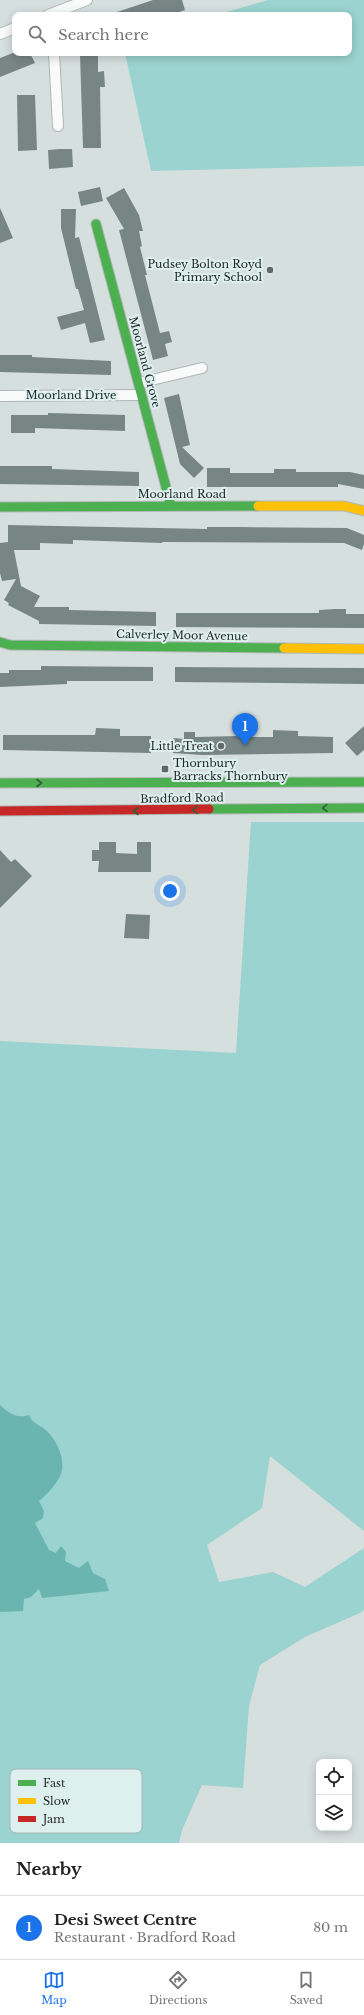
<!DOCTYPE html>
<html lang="en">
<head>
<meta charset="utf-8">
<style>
  body { margin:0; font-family:"Libre Baskerville",serif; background:#f6f6f6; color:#222 }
  .controls { position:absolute; right:12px; bottom:12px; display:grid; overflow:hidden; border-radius:8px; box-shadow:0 2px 10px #0003 }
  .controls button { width:36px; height:36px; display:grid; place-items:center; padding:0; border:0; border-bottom:1px solid #e0e0e0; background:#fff; color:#222; font:20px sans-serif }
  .you { position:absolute; left:170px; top:891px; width:14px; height:14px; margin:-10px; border:3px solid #fff; border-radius:50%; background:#1a73e8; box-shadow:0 0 0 6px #1a73e833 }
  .badge { display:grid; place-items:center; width:26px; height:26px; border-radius:50%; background:#1a73e8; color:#fff; font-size:13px; font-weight:700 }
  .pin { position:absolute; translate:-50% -33px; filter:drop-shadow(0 1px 2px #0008) }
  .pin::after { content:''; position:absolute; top:21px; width:14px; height:12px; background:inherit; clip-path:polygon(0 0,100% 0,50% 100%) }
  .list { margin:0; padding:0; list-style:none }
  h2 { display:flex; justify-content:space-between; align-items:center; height:52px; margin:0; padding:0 16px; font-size:17px }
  h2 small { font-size:13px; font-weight:400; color:#767676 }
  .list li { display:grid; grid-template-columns:26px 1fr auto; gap:12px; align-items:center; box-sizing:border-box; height:64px; padding:0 16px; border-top:1px solid #e0e0e0 }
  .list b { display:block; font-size:15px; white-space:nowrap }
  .list p { margin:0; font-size:13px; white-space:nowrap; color:#767676 }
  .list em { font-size:13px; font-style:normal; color:#767676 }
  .icon { flex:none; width:22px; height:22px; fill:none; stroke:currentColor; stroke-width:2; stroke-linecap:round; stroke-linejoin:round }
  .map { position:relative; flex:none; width:364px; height:1843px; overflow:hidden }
  .search { position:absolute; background:#fff; box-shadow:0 2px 10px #0003; left:12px; right:12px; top:12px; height:44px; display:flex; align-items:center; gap:10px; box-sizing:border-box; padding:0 14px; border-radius:8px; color:#767676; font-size:15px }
  .sheet { height:116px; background:#fff }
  nav { display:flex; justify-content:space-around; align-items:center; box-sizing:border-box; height:56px; border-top:1px solid #e0e0e0; background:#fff; font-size:11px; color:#767676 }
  nav a { display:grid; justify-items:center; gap:2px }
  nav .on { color:#1a73e8 }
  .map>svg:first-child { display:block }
</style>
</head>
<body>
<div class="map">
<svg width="364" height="1843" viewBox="0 0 364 1843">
  <rect width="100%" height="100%" fill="#d5dfde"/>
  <!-- green -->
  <path fill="#9ad3cf" d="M268 0H364V166L151 171 125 53H349V15H216Z
    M251 822H364V1531L270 1456 262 1508 207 1545 219 1582 273 1572 305 1587 364 1548V1610L360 1613 305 1637 260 1665 249 1706 243 1788 202 1785 182 1830 179 1843H0V1041L236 1053Z"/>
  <!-- water -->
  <path fill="#6ab5b0" d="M0 1405C9 1413 16 1419 29 1415 33 1425 40 1424 47 1431 57 1441 66 1460 61 1474 57 1484 47 1494 39 1501L44 1511 43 1518 35 1523 49 1550 56 1553 61 1546 66 1552 65 1561 79 1568 88 1561 93 1573 105 1579 109 1591 42 1598 39 1589 31 1597 24 1599 23 1611 0 1612Z"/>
  <!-- building -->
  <path fill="#778685" d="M153 0H182L185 10 171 15H165L164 12 154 15H115L114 13Z
    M13 53H30L35 63 0 77V58Z
    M80 54H98V72L104 71 105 87H100L101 148H83Z
    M17 95H35L37 150 18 151Z
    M60 149H72L73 167 49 169 48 150Z
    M100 187 103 201 81 206 78 192Z
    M124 188 139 215 143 231H139L142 246 140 247 147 275H145L160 333 169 331 172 342 165 344 168 356 153 360 119 230 124 229 106 198Z
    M0 208 13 238 0 243Z
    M61 209H76L75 238 79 237 105 340 90 343 85 323 61 330 57 317 84 310 78 289H76L61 228Z
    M0 355H32V357L111 361V375L0 372Z
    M179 394 190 445 182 447 204 468 194 478 180 464 164 398Z
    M48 413 125 415V431L35 428V433H11V415H48Z
    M0 466H52V469L139 472V486L0 484Z
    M207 468H230V473H274V469H296V472H350L364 475V489L338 484V487H207Z
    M8 525 207 529V527H235L347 528 364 535V544L362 550 344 543 162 542V543L73 540V544L40 543V550H14L21 586 40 596 34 607H69V610L156 612V626L39 624V621L8 605 9 603 4 600 16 579 2 581 0 573V543L8 542Z
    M335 609H346V614H364V628L176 627V613H319V610Z
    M41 666 153 667V681H67V684L0 687V673H9V670H41Z
    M175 667 364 668V684L175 682Z
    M364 726V750L357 756 345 743Z
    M96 728 120 729V736H151V753L3 750V735H95Z
    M273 730 298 731V736L333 737V753L202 755 173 753V738L184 739V732H195V737L238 736V732H251V737H273Z
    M99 842H116V853L137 854V842H151V872H98L99 861H92V850H99Z
    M0 850 11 862 15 859 32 876 0 908Z
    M126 914 150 915 149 939 124 938Z"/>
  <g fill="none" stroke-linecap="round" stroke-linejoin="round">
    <defs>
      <path id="street" d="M48 15 87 0
        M0 34 15 28
        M54 53 58 126
        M139 383 202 368
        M0 396 141 395"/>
      <path id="fast" d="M96 224 171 506
        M0 507 258 506
        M0 642 10 645 284 648
        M0 783 364 782
        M209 809 364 808"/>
      <path id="slow" d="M258 506H344L364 511
        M284 648 364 649"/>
      <path id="jam" d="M0 811 209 809"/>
    </defs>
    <!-- street casing -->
    <use href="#street" stroke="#b0b7b6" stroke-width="12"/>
    <!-- fast casing -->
    <use href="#fast" stroke="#b0b7b6" stroke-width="11"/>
    <!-- slow casing -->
    <use href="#slow" stroke="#b0b7b6" stroke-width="11"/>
    <!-- jam casing -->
    <use href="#jam" stroke="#b0b7b6" stroke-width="11"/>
    <!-- street -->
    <use href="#street" stroke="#f9fafa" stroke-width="10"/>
    <!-- fast -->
    <use href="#fast" stroke="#4caf50" stroke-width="9"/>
    <!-- slow -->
    <use href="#slow" stroke="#ffc107" stroke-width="9"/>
    <!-- jam -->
    <use href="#jam" stroke="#c62828" stroke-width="9"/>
  </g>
  <!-- one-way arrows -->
  <defs><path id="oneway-chevron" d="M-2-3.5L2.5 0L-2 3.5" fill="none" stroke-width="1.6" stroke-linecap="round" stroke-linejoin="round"/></defs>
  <g stroke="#335f38">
    <use href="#oneway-chevron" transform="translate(39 783)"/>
    <use href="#oneway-chevron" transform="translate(325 808) rotate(179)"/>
    <use href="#oneway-chevron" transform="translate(195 810) rotate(179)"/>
    <use href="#oneway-chevron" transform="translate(136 811) rotate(180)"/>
  </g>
  <!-- markers -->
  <g fill="#616968" stroke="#def0ee" stroke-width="1.5">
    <circle cx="270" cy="270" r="4"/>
    <circle cx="221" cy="746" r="4"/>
    <rect x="161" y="765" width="8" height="8" rx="2"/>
  </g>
  <g text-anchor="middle" stroke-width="4" stroke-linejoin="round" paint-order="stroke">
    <!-- poi labels -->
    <g font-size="11" fill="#222928" stroke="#def0ee" text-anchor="end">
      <text x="262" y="268">Pudsey Bolton Royd<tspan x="262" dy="13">Primary School</tspan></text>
      <text x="213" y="750">Little Treat</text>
      <text x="173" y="767" text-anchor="start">Thornbury<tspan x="173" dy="13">Barracks Thornbury</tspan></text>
    </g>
    <!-- street labels -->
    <g font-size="11" fill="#222928" stroke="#def0ee">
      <text transform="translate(145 362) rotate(75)" y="4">Moorland Grove</text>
      <text x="71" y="399">Moorland Drive</text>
      <text x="182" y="498">Moorland Road</text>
      <text transform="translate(182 635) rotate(1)" y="4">Calverley Moor Avenue</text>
      <text transform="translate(182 798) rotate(-1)" y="4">Bradford Road</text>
    </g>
  </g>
  <!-- legend -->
  <rect x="10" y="1769" width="132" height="64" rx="6" fill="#def0ee" stroke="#a6b4b3" stroke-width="1"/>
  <rect x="18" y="1780" width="18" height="6" fill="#4caf50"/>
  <rect x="18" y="1798" width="18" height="6" fill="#ffc107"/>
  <rect x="18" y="1816" width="18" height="6" fill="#c62828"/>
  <g font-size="11" fill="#222928">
    <text x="43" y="1787">Fast</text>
    <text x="43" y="1805">Slow</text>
    <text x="43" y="1823">Jam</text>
  </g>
</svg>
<div class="controls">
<button><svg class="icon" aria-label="locate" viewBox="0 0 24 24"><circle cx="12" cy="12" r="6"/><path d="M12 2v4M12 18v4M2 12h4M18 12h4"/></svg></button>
<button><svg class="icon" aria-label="layers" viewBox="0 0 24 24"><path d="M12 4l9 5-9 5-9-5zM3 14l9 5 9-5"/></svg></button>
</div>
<div class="you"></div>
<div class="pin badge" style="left:245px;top:746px">1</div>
<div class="search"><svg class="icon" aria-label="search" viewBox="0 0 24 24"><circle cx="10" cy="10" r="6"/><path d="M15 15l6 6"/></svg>Search here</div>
</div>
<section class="sheet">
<h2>Nearby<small></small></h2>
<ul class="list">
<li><span class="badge">1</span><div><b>Desi Sweet Centre</b><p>Restaurant · Bradford Road</p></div><em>80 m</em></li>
</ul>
</section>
<nav>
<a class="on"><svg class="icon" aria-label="map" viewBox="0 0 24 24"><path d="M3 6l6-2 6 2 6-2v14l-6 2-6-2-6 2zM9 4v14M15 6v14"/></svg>Map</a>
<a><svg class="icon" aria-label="directions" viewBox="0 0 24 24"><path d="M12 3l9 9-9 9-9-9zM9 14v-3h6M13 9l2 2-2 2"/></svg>Directions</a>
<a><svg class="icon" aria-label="saved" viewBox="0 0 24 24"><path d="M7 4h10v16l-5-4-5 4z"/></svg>Saved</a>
</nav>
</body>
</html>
